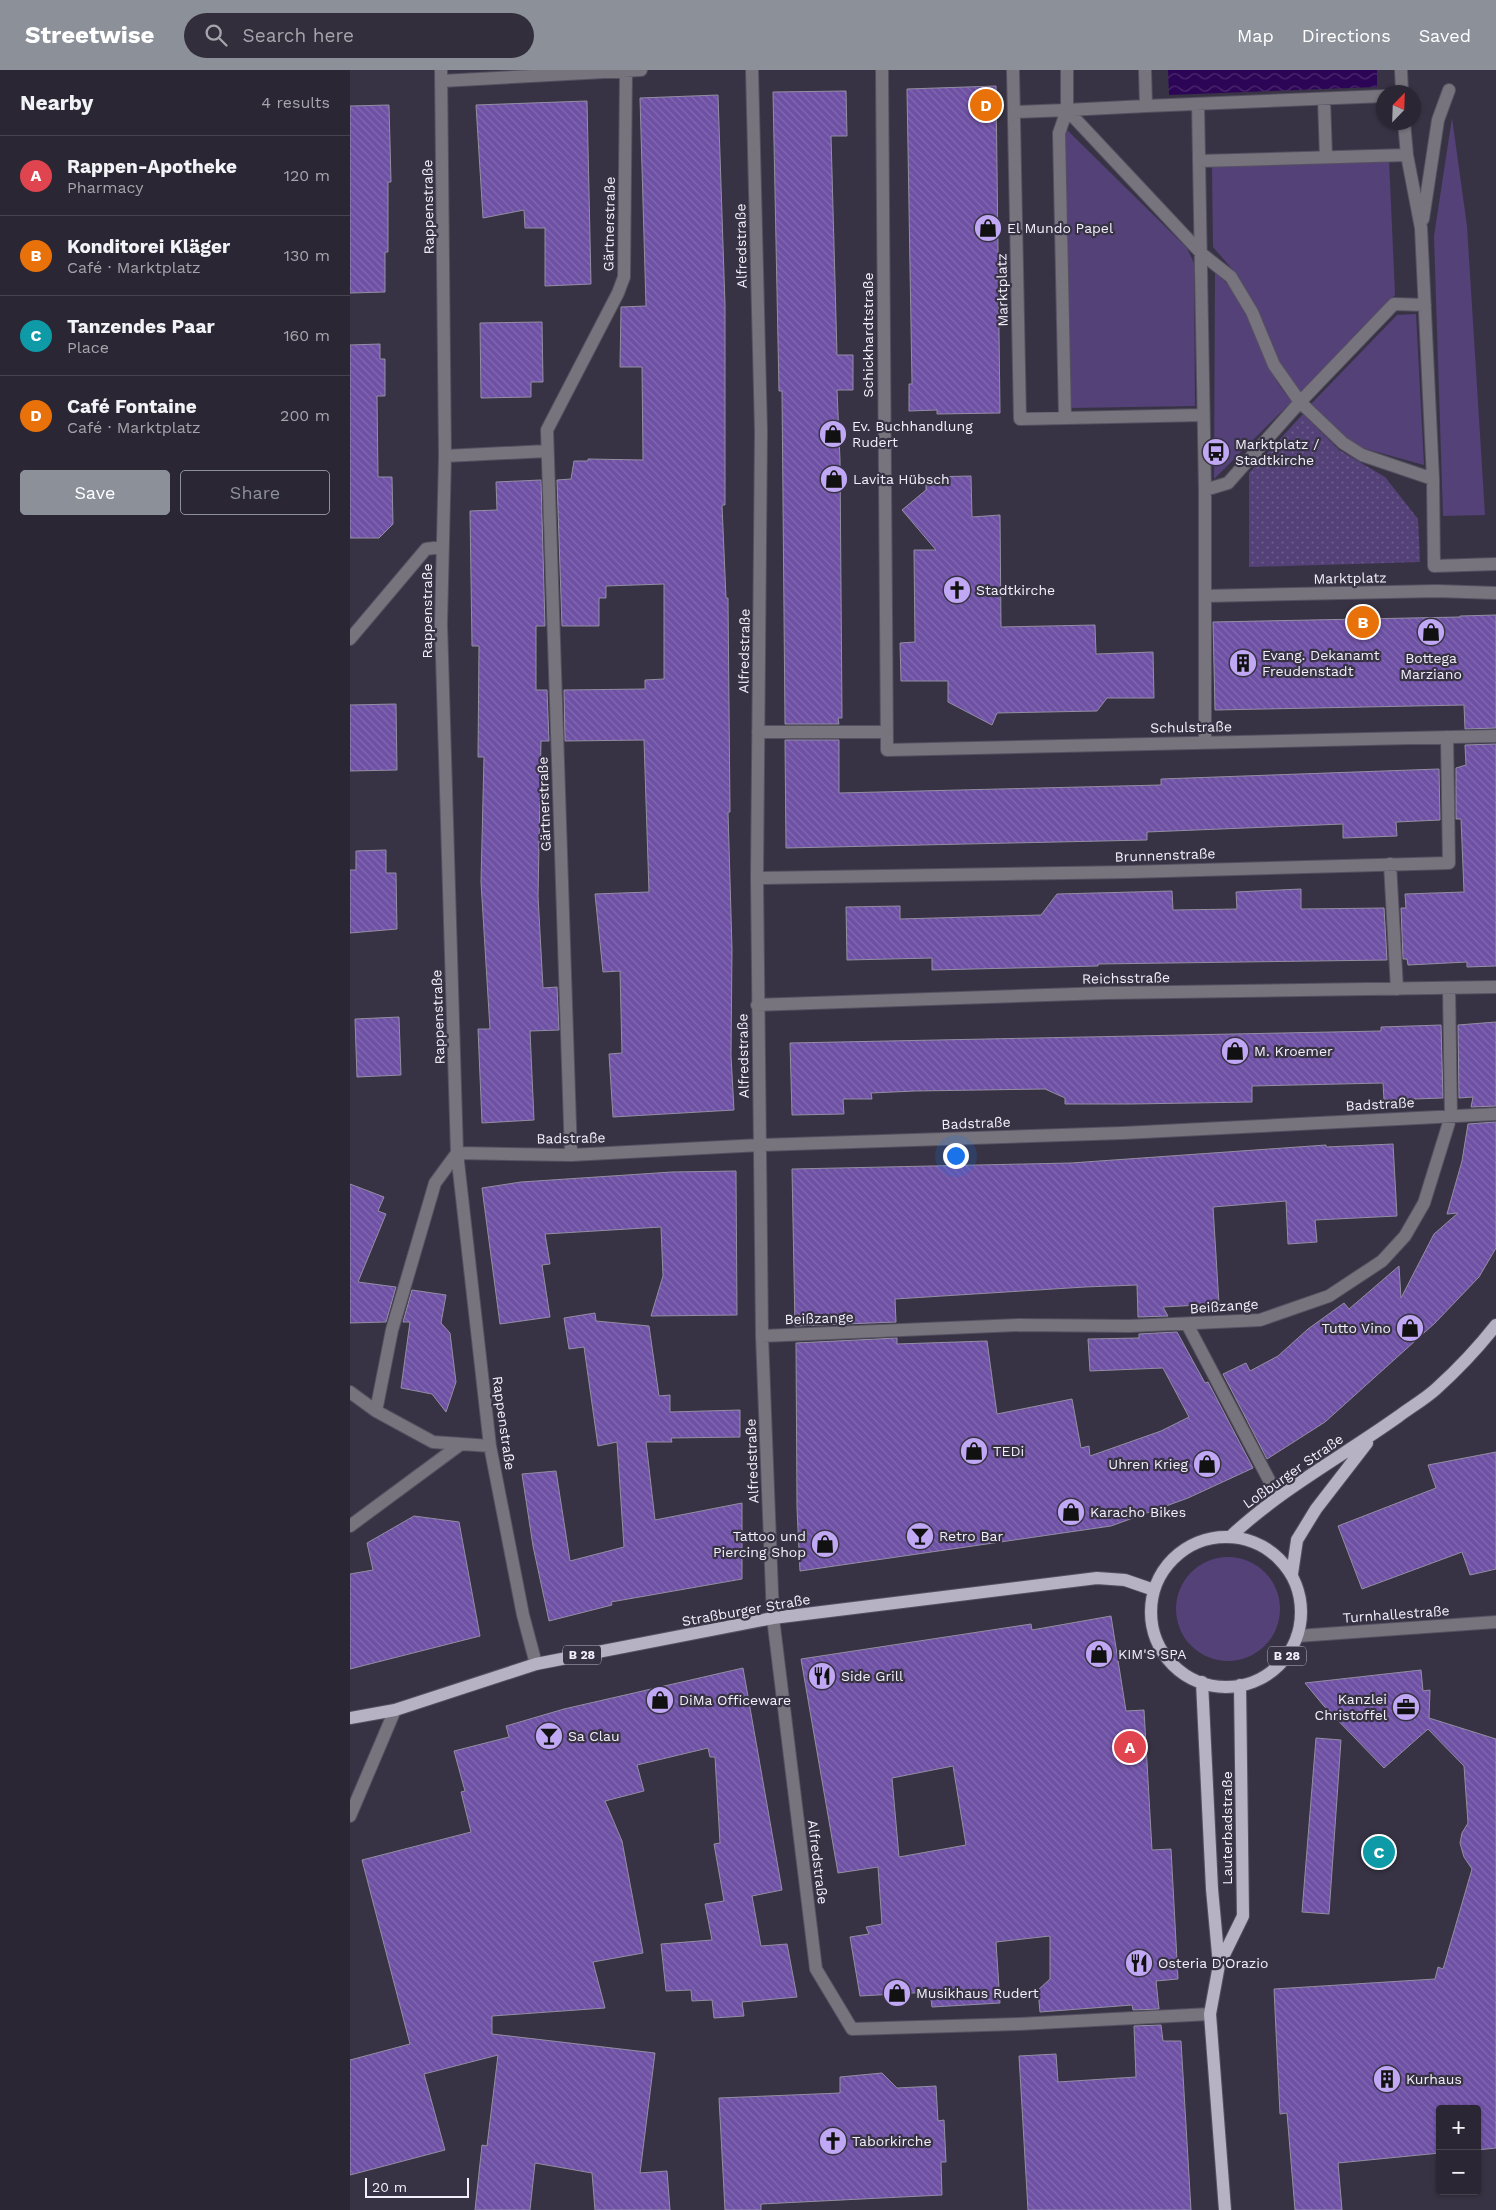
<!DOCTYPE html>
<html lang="en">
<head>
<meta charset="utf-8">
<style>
  body { margin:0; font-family:"Work Sans",sans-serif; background:#322e3b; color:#f1f3f6 }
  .controls { position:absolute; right:15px; bottom:15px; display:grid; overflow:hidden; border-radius:5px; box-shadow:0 1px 4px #0004 }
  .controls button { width:45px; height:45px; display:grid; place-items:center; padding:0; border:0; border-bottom:1px solid #46434e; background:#2a2633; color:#f1f3f6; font:25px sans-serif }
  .compass { position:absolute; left:1026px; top:15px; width:45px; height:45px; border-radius:50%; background:#2a2633; box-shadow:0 1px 4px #0004; rotate:23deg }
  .scale { position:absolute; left:15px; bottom:12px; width:104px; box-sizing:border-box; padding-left:5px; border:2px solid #f2effa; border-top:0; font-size:14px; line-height:18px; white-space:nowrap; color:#f2effa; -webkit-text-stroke:4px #383344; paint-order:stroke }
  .you { position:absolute; left:605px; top:1085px; width:18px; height:18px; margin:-12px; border:4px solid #fff; border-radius:50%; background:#1a73e8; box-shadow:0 0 0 8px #1a73e833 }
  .badge { display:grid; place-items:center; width:32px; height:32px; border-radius:50%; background:#8c9099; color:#fff; font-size:16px; font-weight:700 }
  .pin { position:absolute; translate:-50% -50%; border:2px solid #fff; box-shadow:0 1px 5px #0006 }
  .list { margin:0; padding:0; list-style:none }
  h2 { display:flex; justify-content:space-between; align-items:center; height:65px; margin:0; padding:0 20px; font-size:21px }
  h2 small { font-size:16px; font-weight:400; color:#a5a5ac }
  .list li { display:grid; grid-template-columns:32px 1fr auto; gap:15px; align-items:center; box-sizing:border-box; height:80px; padding:0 20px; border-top:1px solid #46434e }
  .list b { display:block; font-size:19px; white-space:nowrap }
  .list p { margin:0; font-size:16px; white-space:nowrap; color:#a5a5ac }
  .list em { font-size:16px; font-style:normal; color:#a5a5ac }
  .actions { display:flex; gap:10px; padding:15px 20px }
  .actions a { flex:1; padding:11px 0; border:1px solid #8c9099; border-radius:5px; text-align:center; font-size:18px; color:#8c9099 }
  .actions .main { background:#8c9099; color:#fff }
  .icon { flex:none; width:28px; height:28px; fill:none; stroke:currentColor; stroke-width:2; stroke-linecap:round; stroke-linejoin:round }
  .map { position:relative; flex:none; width:1146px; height:2140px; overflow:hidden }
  header { display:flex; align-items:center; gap:30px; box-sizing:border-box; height:70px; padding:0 25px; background:#8c9099; color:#fff }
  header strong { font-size:24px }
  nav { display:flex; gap:28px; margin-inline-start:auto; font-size:18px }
  .search { width:350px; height:45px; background:#322e3b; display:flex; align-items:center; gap:12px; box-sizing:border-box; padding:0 18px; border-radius:28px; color:#a5a5ac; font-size:19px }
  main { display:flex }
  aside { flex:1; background:#2a2633 }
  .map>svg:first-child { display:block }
</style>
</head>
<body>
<header>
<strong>Streetwise</strong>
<div class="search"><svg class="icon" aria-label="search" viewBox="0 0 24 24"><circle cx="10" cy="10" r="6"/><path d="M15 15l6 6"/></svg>Search here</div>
<nav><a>Map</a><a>Directions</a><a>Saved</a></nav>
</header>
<main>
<aside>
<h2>Nearby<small>4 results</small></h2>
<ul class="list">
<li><span class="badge" style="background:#e0444e">A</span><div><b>Rappen-Apotheke</b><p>Pharmacy</p></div><em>120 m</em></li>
<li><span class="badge" style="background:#e8710a">B</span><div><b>Konditorei Kläger</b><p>Café · Marktplatz</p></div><em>130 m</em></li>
<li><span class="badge" style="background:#0f9aa8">C</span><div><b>Tanzendes Paar</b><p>Place</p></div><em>160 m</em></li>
<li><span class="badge" style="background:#e8710a">D</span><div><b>Café Fontaine</b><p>Café · Marktplatz</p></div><em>200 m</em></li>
</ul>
<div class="actions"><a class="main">Save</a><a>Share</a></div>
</aside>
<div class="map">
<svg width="1146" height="2140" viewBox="0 0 1146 2140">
  <defs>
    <pattern id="park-dots" width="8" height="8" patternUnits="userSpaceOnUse" patternTransform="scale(1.25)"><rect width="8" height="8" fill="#544178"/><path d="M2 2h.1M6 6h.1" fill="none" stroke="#6d5d8c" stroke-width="1.8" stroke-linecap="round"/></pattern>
    <pattern id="water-waves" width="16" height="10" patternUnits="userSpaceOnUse" patternTransform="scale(1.25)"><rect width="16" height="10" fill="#2d0557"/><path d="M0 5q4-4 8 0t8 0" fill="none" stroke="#4c2a70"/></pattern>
    <pattern id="building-back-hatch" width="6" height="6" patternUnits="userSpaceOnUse" patternTransform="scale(1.25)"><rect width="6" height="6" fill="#6e51a4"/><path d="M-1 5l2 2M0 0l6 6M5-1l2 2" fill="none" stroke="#836ab2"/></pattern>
  </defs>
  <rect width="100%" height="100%" fill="#383344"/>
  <!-- grass -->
  <path fill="#544178" d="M1102 48 1117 156 1135 445 1093 446 1084 166Z
    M715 58 837 178 844 193 845 336 718 338Z
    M1039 89 1045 225 951 322 935 303 921 278 912 253 889 207 863 177 862 96Z
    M865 202C905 235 906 294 942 331L864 409Z
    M1066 244 1074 395 1009 377 992 364 961 334 1047 245Z
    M826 1539a52 52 0 1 1 104 0a52 52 0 1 1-104 0Z"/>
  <!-- park -->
  <path fill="url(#park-dots)" d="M953 344 989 380 1035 407 1068 449 1070 492 899 497V403Z"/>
  <!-- water -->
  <path fill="url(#water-waves)" d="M818 0H1027V17L819 25Z"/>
  <!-- building -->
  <path fill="url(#building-back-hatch)" stroke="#938ea2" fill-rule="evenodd" d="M646 16 650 343 587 344V340L559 341V314H562L557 19Z
    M496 21 497 66H481L487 285H503V320H487L490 390 492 648H488L489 654H435L432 321H429L423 22Z
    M368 25 375 235V435H372L376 528H378L380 742H378L382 879 381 986 384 1040 263 1047 259 984 272 983 270 901 253 902 245 824 299 822 294 670 215 671 214 620 295 619V610L314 609V514L256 516V528H249V556H212L207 410 221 409 224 391H238V389L293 390 292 297H270L271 237 296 236 290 28Z
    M237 31 241 214 195 216V158H175L174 140 133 148 126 35Z
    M39 35 41 112H38V182H35V222L0 223V36Z
    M192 252 193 312H181V327L131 328 130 253Z
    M30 274V289H35V326H27L28 407H42L43 454 29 468H0V275Z
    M621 406 622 447 650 445 651 557 745 555 746 584 803 582 804 628H757L747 641 647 643 642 655 598 632V611H551L550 573 565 572 564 480H586L552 440 576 420V407Z
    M191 410 195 556H186V620H197L199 671H191L188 826 193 918 207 917 209 960 180 961 184 1050 132 1053 128 959H140L131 812 134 687H128L129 576H122L120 441 147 440 146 412Z
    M1146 545V658L1115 659 1114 635 865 640 863 552 1110 547V546Z
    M46 634 47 700 0 701V635Z
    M435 670H489V723L811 715V709L1089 699 1090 750 1046 752 1047 766 993 768V754L797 762V770L436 778Z
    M1146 674V896L1117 897V892L1058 895 1057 889H1053L1051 838H1056L1055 824 1114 822 1111 749H1106V698L1116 695 1115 675Z
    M36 780V803H46L47 859 0 863V800H6V781Z
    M951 819V839L1034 838 1037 890 748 894V896L582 900V888L497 890 496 837 550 836V849L691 845 707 824 822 821 823 840 887 839 886 822Z
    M49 947 51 1005 7 1007 5 949Z
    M1146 952V1036L1121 1037 1123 1027 1109 1028 1108 955Z
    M1091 955 1093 1028 1034 1030 1033 1013 902 1016V1032L781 1034H715V1028L695 1019 565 1021 521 1023 522 1029H493L494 1044 442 1045 440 973 1031 961V957Z
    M1146 1052V1178L1129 1207 1085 1253 975 1352 917 1389 873 1304 896 1293 900 1301 928 1286 958 1259 994 1233 999 1239 1049 1196 1051 1228 1084 1164 1108 1143 1097 1144 1112 1091 1118 1054Z
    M1043 1074 1047 1146 965 1150 967 1172 938 1174 936 1131 863 1137 869 1234 813 1237 818 1246 788 1247 787 1215 735 1217 545 1229 546 1252 445 1256 442 1099 721 1093 976 1075V1077Z
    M386 1101 387 1245 301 1246 313 1206 311 1157 195 1164 200 1194 192 1195 200 1247 150 1254 132 1118 171 1112 322 1102Z
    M0 1114 34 1127 28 1141 36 1144 8 1212 46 1217 36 1252 0 1253Z
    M62 1220 96 1225 91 1253 100 1263 106 1312 96 1342 82 1324 51 1318 60 1252H53Z
    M245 1243 246 1251 299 1256 309 1326 320 1325V1342L390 1340V1367L321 1368 322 1372H296L305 1450 392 1433V1509L261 1532 262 1535 199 1551 183 1476 172 1404 206 1401 220 1491 274 1477 267 1372 248 1376 234 1277 219 1279 214 1248Z
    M827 1262 855 1313 858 1312 903 1398 838 1428 761 1456 450 1501 447 1438 446 1273 547 1268V1274L637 1271 647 1344 722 1329 731 1378 739 1376 740 1386 811 1361 839 1347 813 1298 740 1301 738 1269 789 1268V1264Z
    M1146 1382V1499L1120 1505 1112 1482 1012 1519 988 1456 1086 1418 1078 1395Z
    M64 1446 109 1452 130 1566 0 1599V1504L23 1500 17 1473Z
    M761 1546 776 1641 794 1640 802 1780 821 1779 828 1909 806 1911 809 1939 783 1940 782 1935 690 1942 688 1920 700 1909V1866L646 1872 650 1933 582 1937 580 1922 510 1926 500 1867 519 1864 516 1857 532 1854 528 1797 488 1803 451 1589 681 1554 682 1560ZM603 1696 616 1775 549 1787 542 1708Z
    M393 1598 432 1820 402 1826 411 1876 437 1874 447 1927 392 1932 394 1946 364 1948 362 1930 342 1931 341 1920 316 1921 311 1874 362 1870 355 1834 374 1831 364 1774 370 1773 365 1687H360L358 1678 287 1695 294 1721 255 1731 272 1771 293 1883 243 1892 255 1938 142 1946V1964L305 1983 290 2103 317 2101 320 2140H245L242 2103 185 2093 180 2140H125L132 2075 137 2076 148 1985 74 2004 95 2080 0 2105V1990L60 1974 12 1790 121 1762 111 1722 115 1721 104 1681 159 1667 156 1656 214 1639Z
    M1071 1600 1073 1621 1080 1620 1079 1648 1146 1669V2078L1127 2080V2039H1090V2083L988 2093 992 2140H945L937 2043 930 2044 924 1919 1085 1909 1088 1897 1093 1899 1122 1799 1114 1787 1110 1773 1112 1763 1118 1753 1114 1696 1078 1659 1034 1698 973 1635 955 1613Z
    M966 1668 991 1670 979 1844 952 1842Z
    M811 1955 813 1971H831L841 2140H678L669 1986 706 1984 708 2012 786 2007 784 1956Z
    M532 2003 547 2018 586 2016 588 2051 594 2050 596 2092H591L592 2125 411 2134V2140H375L369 2028 490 2023V2007Z"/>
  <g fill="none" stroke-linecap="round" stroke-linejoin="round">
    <defs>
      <path id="minor" d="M91 0 95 386 91 554 107 1083 140 1376 173 1545 186 1594
        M402 0 411 361 407 808 412 1266 423 1548 466 1899 502 1959 669 1954 860 1944
        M532 0 537 680 1146 666
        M663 0 670 349 853 345
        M795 0 796 36 1034 26
        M1051 0 1052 22
        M92 11 291 0
        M974 29 976 87
        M848 34 855 420V672
        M717 40 796 36
        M664 42 717 40 852 184 881 207 902 242 924 295 950 332 993 373 1012 385 1083 409
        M1054 52 1057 85 1071 158 1083 409 1084 496 1146 494
        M849 91 1057 85
        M1073 149 1088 50 1099 20
        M715 347 709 63 717 40V0
        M95 386 197 381
        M855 420 878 413 950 332 1044 234 1075 235
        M855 526 1087 521 1146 523
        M0 569 76 479 92 477
        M408 662H536
        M1040 794 1047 919
        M407 808 779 802 1099 793 1097 667
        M407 935 756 923 1146 917
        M107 1083 221 1085 410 1075 773 1063 1146 1044
        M221 1085 197 360 268 223 274 207 276 0
        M837 1254 928 1427
        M412 1266 669 1255 780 1256 910 1250 979 1226 1032 1191 1055 1166 1074 1133 1101 1046 1099 918
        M0 1322 26 1341 83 1372 140 1376
        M26 1341 42 1260 85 1113 107 1083
        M0 1456 111 1374
        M947 1566 1146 1552
        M0 1746 45 1640"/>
      <path id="major" d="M881 1466C931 1419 993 1386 1049 1346 1061 1337 1075 1329 1086 1319 1108 1299 1128 1278 1146 1255
        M801 1542a75 75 0 1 1 150 0a75 75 0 1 1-150 0Z
        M942 1504 947 1470 966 1439 1017 1373
        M852 1612 862 1819 869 1895
        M0 1648 45 1640 186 1594 423 1548 747 1508 775 1510 804 1520
        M875 2140 860 1944 869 1895 893 1846 890 1615"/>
    </defs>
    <!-- minor casing -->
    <use href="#minor" stroke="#565161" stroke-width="14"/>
    <!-- major casing -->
    <use href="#major" stroke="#565161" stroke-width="14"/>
    <!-- minor -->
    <use href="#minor" stroke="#77747d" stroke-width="12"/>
    <!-- major -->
    <use href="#major" stroke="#b6b1c3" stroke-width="12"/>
  </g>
  <!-- icons -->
  <defs>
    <symbol id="shop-disc" viewBox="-11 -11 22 22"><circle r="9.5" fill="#c0a8f4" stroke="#383344"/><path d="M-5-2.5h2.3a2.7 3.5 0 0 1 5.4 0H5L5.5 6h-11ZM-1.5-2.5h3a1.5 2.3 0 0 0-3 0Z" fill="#111"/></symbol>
    <symbol id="bus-disc" viewBox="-11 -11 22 22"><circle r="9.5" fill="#c0a8f4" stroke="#383344"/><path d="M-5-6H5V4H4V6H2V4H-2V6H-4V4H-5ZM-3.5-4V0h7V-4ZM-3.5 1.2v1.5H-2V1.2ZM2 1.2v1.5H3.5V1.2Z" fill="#111"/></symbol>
    <symbol id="church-disc" viewBox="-11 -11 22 22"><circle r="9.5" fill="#c0a8f4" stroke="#383344"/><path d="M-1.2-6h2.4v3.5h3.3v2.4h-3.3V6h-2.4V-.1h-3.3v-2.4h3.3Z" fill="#111"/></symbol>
    <symbol id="building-disc" viewBox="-11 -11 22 22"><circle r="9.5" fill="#c0a8f4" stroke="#383344"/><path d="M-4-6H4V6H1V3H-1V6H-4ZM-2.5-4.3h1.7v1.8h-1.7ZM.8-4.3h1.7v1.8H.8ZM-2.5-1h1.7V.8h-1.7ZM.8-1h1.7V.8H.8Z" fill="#111"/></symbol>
    <symbol id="bar-disc" viewBox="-11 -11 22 22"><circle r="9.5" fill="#c0a8f4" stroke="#383344"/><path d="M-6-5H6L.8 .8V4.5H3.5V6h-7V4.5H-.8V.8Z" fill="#111"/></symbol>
    <symbol id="restaurant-disc" viewBox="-11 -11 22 22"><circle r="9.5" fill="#c0a8f4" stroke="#383344"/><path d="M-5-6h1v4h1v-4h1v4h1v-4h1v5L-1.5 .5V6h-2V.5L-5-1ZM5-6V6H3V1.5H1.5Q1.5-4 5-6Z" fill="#111"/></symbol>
    <symbol id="office-disc" viewBox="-11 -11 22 22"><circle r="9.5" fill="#c0a8f4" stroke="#383344"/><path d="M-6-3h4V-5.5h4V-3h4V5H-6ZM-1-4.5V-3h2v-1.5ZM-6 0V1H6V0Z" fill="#111"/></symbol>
  </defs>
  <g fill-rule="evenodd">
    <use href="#shop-disc" x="622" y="142" width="32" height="32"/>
    <use href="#shop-disc" x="467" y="348" width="32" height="32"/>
    <use href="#bus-disc" x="850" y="366" width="32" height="32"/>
    <use href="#shop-disc" x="468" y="393" width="32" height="32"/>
    <use href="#church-disc" x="591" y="504" width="32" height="32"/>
    <use href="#shop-disc" x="1065" y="546" width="32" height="32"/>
    <use href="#building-disc" x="877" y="577" width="32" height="32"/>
    <use href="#shop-disc" x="869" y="965" width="32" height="32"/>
    <use href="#shop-disc" x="1044" y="1242" width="32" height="32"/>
    <use href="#shop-disc" x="608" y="1365" width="32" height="32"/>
    <use href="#shop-disc" x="841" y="1378" width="32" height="32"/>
    <use href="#shop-disc" x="705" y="1426" width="32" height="32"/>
    <use href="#bar-disc" x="554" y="1450" width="32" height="32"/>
    <use href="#shop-disc" x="459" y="1458" width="32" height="32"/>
    <use href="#shop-disc" x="733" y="1568" width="32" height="32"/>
    <use href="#restaurant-disc" x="456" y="1590" width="32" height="32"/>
    <use href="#shop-disc" x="294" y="1614" width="32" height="32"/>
    <use href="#office-disc" x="1040" y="1621" width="32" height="32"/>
    <use href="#bar-disc" x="183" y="1650" width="32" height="32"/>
    <use href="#restaurant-disc" x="773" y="1877" width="32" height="32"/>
    <use href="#shop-disc" x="531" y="1907" width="32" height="32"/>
    <use href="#building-disc" x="1021" y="1993" width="32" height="32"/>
    <use href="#church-disc" x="467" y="2055" width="32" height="32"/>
  </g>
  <g text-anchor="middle" stroke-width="4.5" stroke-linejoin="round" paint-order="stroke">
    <!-- shield labels -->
    <g fill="#383344" stroke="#bab7c3" stroke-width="1">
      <rect x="213" y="1575.5" width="38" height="19" rx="4"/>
      <rect x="918" y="1576.5" width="38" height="19" rx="4"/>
    </g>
    <g font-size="12" font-weight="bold" fill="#f2effa">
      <text x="232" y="1589">B 28</text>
      <text x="937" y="1590">B 28</text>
    </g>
    <!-- street labels -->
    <g font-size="14" fill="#f2effa" stroke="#383344">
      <text transform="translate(78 137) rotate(-91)" y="5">Rappenstraße</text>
      <text transform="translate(259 154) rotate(-89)" y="5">Gärtnerstraße</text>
      <text transform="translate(391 176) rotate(-91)" y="5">Alfredstraße</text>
      <text transform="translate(652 220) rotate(-91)" y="5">Marktplatz</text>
      <text transform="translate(518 265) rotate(-90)" y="5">Schickhardtstraße</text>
      <text transform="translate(1000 508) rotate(-1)" y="5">Marktplatz</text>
      <text transform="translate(77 541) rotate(-90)" y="5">Rappenstraße</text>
      <text transform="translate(394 581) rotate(-89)" y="5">Alfredstraße</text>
      <text transform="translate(841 657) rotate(-1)" y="5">Schulstraße</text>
      <text transform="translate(194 734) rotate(-92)" y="5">Gärtnerstraße</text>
      <text transform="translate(815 785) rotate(-2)" y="5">Brunnenstraße</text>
      <text transform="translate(776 908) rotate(-1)" y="5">Reichsstraße</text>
      <text transform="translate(88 947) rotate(-92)" y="5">Rappenstraße</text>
      <text transform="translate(393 986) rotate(-91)" y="5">Alfredstraße</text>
      <text transform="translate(1030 1034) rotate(-3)" y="5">Badstraße</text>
      <text transform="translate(626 1053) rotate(-2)" y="5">Badstraße</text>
      <text transform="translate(221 1068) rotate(-1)" y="5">Badstraße</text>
      <text transform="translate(874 1236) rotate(-4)" y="5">Beißzange</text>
      <text transform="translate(469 1248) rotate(-2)" y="5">Beißzange</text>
      <text transform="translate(154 1353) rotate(82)" y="5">Rappenstraße</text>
      <text transform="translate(402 1391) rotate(-92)" y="5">Alfredstraße</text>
      <text transform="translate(943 1401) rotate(-35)" y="5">Loßburger Straße</text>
      <text transform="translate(396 1540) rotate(-10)" y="5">Straßburger Straße</text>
      <text transform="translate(1046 1544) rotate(-4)" y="5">Turnhallestraße</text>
      <text transform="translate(877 1758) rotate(-90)" y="5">Lauterbadstraße</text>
      <text transform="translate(468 1792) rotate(83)" y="5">Alfredstraße</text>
    </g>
    <!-- poi labels -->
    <g font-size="14" fill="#f2effa" stroke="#383344" text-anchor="start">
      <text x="657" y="163">El Mundo Papel</text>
      <text x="502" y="361">Ev. Buchhandlung<tspan x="502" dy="16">Rudert</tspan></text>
      <text x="885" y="379">Marktplatz /<tspan x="885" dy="16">Stadtkirche</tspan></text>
      <text x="503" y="414">Lavita Hübsch</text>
      <text x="626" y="525">Stadtkirche</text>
      <text x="912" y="590">Evang. Dekanamt<tspan x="912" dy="16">Freudenstadt</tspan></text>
      <text x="1081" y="593" text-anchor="middle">Bottega<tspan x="1081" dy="16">Marziano</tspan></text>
      <text x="904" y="986">M. Kroemer</text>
      <text x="1041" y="1263" text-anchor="end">Tutto Vino</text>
      <text x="643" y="1386">TEDi</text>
      <text x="838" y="1399" text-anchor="end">Uhren Krieg</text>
      <text x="740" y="1447">Karacho Bikes</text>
      <text x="456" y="1471" text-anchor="end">Tattoo und<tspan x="456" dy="16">Piercing Shop</tspan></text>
      <text x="589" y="1471">Retro Bar</text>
      <text x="768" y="1589">KIM'S SPA</text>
      <text x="491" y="1611">Side Grill</text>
      <text x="1037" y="1634" text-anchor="end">Kanzlei<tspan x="1037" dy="16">Christoffel</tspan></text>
      <text x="329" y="1635">DiMa Officeware</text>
      <text x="218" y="1671">Sa Clau</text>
      <text x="808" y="1898">Osteria D'Orazio</text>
      <text x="566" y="1928">Musikhaus Rudert</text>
      <text x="1056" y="2014">Kurhaus</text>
      <text x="502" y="2076">Taborkirche</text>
    </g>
  </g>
</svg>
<div class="controls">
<button>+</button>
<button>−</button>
</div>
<svg class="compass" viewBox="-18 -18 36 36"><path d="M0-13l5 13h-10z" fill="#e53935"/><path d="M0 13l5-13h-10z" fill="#a5a5ac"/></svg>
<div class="scale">20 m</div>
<div class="you"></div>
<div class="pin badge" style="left:780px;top:1677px;background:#e0444e">A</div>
<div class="pin badge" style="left:1013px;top:552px;background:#e8710a">B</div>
<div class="pin badge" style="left:1029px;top:1782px;background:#0f9aa8">C</div>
<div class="pin badge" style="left:636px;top:35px;background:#e8710a">D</div>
</div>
</main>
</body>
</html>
